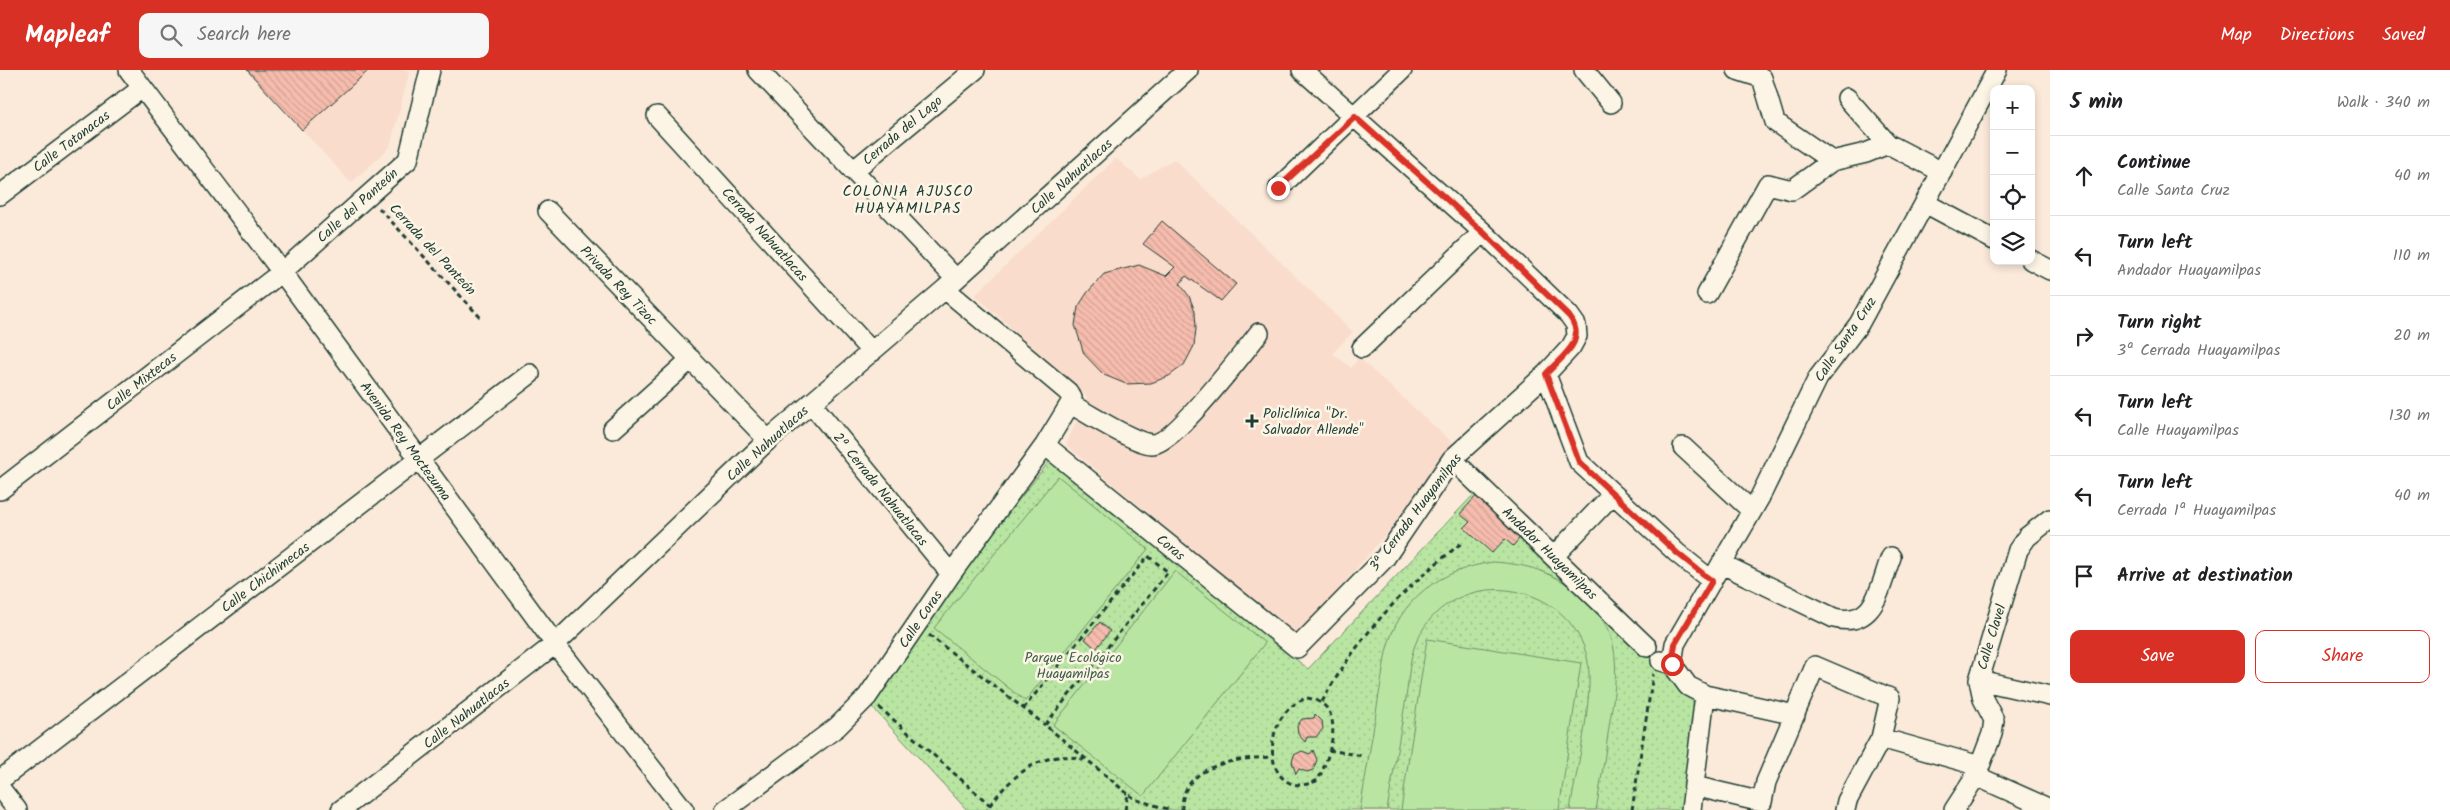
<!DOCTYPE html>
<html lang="en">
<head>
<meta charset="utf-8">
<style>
  body { margin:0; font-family:Kalam,sans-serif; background:#f6f6f6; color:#202124 }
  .controls { position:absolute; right:15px; top:15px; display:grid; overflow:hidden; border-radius:10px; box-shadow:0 2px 8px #0003 }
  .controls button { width:45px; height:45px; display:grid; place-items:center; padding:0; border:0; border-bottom:1px solid #e0e0e0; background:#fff; color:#202124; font:25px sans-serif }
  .stop { position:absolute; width:15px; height:15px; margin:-11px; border:4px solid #d93025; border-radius:50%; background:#fff }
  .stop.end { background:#d93025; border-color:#fff; box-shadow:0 1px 5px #0008 }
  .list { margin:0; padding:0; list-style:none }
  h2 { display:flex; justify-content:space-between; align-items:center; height:65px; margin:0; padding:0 20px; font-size:21px }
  h2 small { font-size:16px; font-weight:400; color:#757577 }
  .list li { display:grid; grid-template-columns:32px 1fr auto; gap:15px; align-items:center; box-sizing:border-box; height:80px; padding:0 20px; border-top:1px solid #e0e0e0 }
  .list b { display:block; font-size:19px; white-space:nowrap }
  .list p { margin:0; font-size:16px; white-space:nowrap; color:#757577 }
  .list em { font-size:16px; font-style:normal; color:#757577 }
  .actions { display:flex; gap:10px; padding:15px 20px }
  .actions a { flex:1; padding:11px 0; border:1px solid #d93025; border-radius:10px; text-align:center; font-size:18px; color:#d93025 }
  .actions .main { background:#d93025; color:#fff }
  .icon { flex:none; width:28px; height:28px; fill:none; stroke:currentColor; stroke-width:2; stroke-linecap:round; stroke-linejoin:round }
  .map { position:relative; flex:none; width:2050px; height:740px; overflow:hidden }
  header { display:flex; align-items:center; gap:30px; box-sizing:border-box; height:70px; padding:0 25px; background:#d93025; color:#fff }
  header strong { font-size:24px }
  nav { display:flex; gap:28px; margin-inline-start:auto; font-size:18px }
  .search { width:350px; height:45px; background:#f6f6f6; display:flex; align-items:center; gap:12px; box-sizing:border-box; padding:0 18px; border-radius:10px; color:#757577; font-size:19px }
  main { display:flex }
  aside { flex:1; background:#fff }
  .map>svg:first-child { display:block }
</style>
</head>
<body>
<header>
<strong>Mapleaf</strong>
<div class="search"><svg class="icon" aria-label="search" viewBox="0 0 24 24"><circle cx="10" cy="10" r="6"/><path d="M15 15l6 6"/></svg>Search here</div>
<nav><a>Map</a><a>Directions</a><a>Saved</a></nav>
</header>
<main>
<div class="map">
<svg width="2050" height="740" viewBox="0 0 2050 740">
  <defs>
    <pattern id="grass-dots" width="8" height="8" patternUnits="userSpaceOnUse" patternTransform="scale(1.25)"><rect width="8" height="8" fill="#b9e5a2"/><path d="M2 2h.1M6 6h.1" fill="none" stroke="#9fc58c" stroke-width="1.8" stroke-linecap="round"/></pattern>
    <pattern id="building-back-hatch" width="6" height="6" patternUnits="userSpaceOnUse" patternTransform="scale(1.25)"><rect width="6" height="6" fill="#f6bcad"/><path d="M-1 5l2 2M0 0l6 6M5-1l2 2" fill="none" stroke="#d2a295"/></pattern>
  </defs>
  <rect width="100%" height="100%" fill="#fbeada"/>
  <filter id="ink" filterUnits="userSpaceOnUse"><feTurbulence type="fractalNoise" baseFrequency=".02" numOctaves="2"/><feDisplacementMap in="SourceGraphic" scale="10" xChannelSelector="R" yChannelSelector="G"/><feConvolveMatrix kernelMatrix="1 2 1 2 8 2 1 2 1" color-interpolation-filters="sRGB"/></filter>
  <g filter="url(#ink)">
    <!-- built -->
    <path fill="#fadccc" d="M247 0H410L390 77 351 113Z
      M1116 88 1140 109 1174 89 1353 262 1333 283 1351 298 1359 288 1454 374 1392 457 1298 567 1066 375 1087 327 975 225Z"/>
    <!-- grass -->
    <path fill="url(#grass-dots)" stroke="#6c916b" d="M1051 389 1308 599 1477 421 1698 625 1683 740H967L872 637 950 518Z"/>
    <!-- garden -->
    <path fill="#b9e5a2" stroke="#6c916b" d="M1058 406 1148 479 1025 631 934 558Z
      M1493 492C1525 494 1552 501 1577 522 1593 535 1608 553 1613 574 1619 602 1613 630 1609 657 1605 685 1601 712 1596 740H1570C1576 701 1597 618 1586 583 1563 507 1453 496 1418 568 1409 586 1409 608 1406 628 1400 665 1393 703 1387 740H1360L1386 582C1399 528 1440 500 1493 492Z
      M1175 501 1265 573 1143 726 1053 655Z
      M1427 569 1581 593 1559 740H1401Z"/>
    <!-- building -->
    <path fill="url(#building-back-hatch)" stroke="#1f3d34" d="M247 0H369L302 60Z
      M1162 151 1236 214 1221 231 1186 206 1180 214 1189 226 1195 241 1196 259 1194 276 1184 295 1169 306 1151 313 1126 314 1104 305 1084 284 1075 255 1078 237 1087 223 1104 204 1139 195 1166 206 1175 197 1143 174Z
      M1478 424 1523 464 1513 476 1505 469 1492 483 1464 458 1470 452 1460 444Z
      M1100 552 1110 561 1096 579 1085 569Z
      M1315 644 1322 651 1323 659 1316 667H1307L1305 672 1298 664 1297 656 1302 649 1314 648Z
      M1313 680 1317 690 1313 700 1307 702 1299 699 1296 704 1292 692 1294 685 1302 681 1310 684Z"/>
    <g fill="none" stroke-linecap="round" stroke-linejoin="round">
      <defs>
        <path id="minor" d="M129 0 282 202 555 574 684 740
          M758 0 956 209
          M1584 0 1611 33
          M1737 0 1762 8 1775 52 1832 91
          M1847 28 1888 74
          M657 46 872 282
          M853 101 975 0
          M1279 118 1402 0
          M0 125 142 18
          M1925 133 1994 170
          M548 141 768 370
          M2031 190 2050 200
          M1707 224 1768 114 1792 120 1832 91 1866 83 1888 74 1942 102
          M1362 278 1483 162
          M1546 304 1579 392 1677 483 1712 511
          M811 333 951 504
          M1070 334C1090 344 1133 373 1152 374 1174 374 1243 283 1259 263
          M613 359 691 289
          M1045 375 1297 578 1385 488 1452 389 1546 304 1571 277 1577 266 1576 255 1569 245 1483 162 1302 0
          M1683 377 1752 441
          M1452 389 1647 577
          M0 420 282 202 408 90 430 0
          M1554 486 1613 424
          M1722 494 1834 548C1876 558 1879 518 1891 487
          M1661 591 1672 594 1688 616 1705 625 1795 645
          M1672 594 1675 574 1760 427 1818 308 1859 254 1997 0
          M1979 610 2050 626
          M1881 668 1980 696
          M1976 706 2050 739
          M0 710 530 304
          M1694 716 1762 732 1766 712 1815 596 1890 628 1881 668 1847 731 1845 740
          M0 718 17 740
          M341 740 555 574 768 370 945 219 1188 0
          M725 740 837 657 867 627 951 504 1045 375 1070 334 1072 328 1068 322 945 219
          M1691 740 1705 625
          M1954 740 1976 706 1992 664 1994 650 1983 629 1979 610 2018 480 2027 467 2050 449"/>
      </defs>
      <!-- minor casing -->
      <use href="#minor" stroke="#1f3d34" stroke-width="22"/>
      <!-- path -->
      <path stroke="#1f3d34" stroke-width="3" stroke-dasharray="5 4" stroke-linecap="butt" d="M379 138 480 247
        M929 565 1045 655
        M1307 628C1348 634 1331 684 1318 710 1264 737 1255 645 1307 628Z
        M1322 632C1358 566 1404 517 1463 472
        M879 637 990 735 987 740
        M1023 639 1148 486 1168 502 1045 655 1128 724
        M1329 680 1363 686
        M990 735C1012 705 1045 677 1084 690
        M1125 740 1128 724 1137 730 1171 740
        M1182 740C1180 694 1239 688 1272 687
        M1632 740 1653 604"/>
      <!-- minor -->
      <use href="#minor" stroke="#fcf5e5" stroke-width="19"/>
    </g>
  </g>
  <g fill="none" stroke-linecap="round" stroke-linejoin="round" filter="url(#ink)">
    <!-- route -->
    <path stroke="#d93025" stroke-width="6" d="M1278 118 1355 47 1483 162 1569 246C1588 271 1563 285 1546 304L1579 392 1677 483 1712 511 1675 574 1672 594"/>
  </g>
  <!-- markers -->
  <path fill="#1f3d34" stroke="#fcf5e5" stroke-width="2" d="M1249.5 343.5h5v5h5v5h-5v5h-5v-5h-5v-5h5z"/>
  <g text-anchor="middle" stroke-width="5" stroke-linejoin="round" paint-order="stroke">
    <!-- street labels -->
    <g font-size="14" fill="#1f3d34" stroke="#fcf5e5">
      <text transform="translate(902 60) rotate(-40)" y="5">Cerrada del Lago</text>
      <text transform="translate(71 71) rotate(-37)" y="5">Calle Totonacas</text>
      <text transform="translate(1071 106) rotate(-42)" y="5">Calle Nahuatlacas</text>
      <text transform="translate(357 135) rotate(-42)" y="5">Calle del Panteón</text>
      <text transform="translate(765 164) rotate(48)" y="5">Cerrada Nahuatlacas</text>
      <text transform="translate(433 179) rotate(47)" y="5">Cerrada del Panteón</text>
      <text transform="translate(619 215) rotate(46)" y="5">Privada Rey Tizoc</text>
      <text transform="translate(1845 269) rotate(-56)" y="5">Calle Santa Cruz</text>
      <text transform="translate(141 311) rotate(-38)" y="5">Calle Mixtecas</text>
      <text transform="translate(406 371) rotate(54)" y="5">Avenida Rey Moctezuma</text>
      <text transform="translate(767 373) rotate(-42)" y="5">Calle Nahuatlacas</text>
      <text transform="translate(881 419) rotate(51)" y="5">2ª Cerrada Nahuatlacas</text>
      <text transform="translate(1415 442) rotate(-53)" y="5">3ª Cerrada Huayamilpas</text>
      <text transform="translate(1171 477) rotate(39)" y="5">Coras</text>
      <text transform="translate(1550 483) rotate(44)" y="5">Andador Huayamilpas</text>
      <text transform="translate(265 507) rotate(-37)" y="5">Calle Chichimecas</text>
      <text transform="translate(920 549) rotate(-56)" y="5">Calle Coras</text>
      <text transform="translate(1991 567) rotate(-73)" y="5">Calle Clavel</text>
      <text transform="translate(466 643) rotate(-38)" y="5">Calle Nahuatlacas</text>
    </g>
    <!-- poi labels -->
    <g font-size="14" fill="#1f3d34" stroke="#fcf5e5" text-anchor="start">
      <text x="1263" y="348">Policlínica "Dr.<tspan x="1263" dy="16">Salvador Allende"</tspan></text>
    </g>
    <!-- park labels -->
    <g font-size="14" fill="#3e5f4a" stroke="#fcf5e5">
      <text x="1073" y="592">Parque Ecológico<tspan x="1073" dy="16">Huayamilpas</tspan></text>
    </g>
    <!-- neighbourhood labels -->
    <g font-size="15" letter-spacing="1" fill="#1f3d34" stroke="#fcf5e5">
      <text x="908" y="126">COLONIA AJUSCO<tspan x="908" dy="17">HUAYAMILPAS</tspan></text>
    </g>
  </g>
</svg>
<div class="controls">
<button>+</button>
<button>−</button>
<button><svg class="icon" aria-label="locate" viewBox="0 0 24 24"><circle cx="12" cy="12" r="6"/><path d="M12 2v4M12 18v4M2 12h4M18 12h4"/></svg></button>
<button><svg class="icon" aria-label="layers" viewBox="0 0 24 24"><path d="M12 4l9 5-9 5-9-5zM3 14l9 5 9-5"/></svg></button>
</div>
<div class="stop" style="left:1672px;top:594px"></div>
<div class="stop end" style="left:1278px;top:118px"></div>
</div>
<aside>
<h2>5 min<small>Walk · 340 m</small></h2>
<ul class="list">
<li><svg class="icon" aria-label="ahead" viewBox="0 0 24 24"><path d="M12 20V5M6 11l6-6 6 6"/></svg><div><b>Continue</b><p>Calle Santa Cruz</p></div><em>40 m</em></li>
<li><svg class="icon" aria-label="left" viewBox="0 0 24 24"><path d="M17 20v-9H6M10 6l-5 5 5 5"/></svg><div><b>Turn left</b><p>Andador Huayamilpas</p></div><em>110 m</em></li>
<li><svg class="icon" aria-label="right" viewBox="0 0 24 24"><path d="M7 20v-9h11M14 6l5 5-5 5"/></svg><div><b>Turn right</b><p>3ª Cerrada Huayamilpas</p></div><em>20 m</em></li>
<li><svg class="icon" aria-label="left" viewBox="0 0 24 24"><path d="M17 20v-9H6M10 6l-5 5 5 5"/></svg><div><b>Turn left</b><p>Calle Huayamilpas</p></div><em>130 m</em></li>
<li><svg class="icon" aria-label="left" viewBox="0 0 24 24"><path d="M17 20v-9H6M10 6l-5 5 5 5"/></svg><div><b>Turn left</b><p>Cerrada 1ª Huayamilpas</p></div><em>40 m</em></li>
<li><svg class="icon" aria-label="arrive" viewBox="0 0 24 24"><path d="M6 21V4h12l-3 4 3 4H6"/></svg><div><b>Arrive at destination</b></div></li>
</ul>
<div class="actions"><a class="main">Save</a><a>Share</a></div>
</aside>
</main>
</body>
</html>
